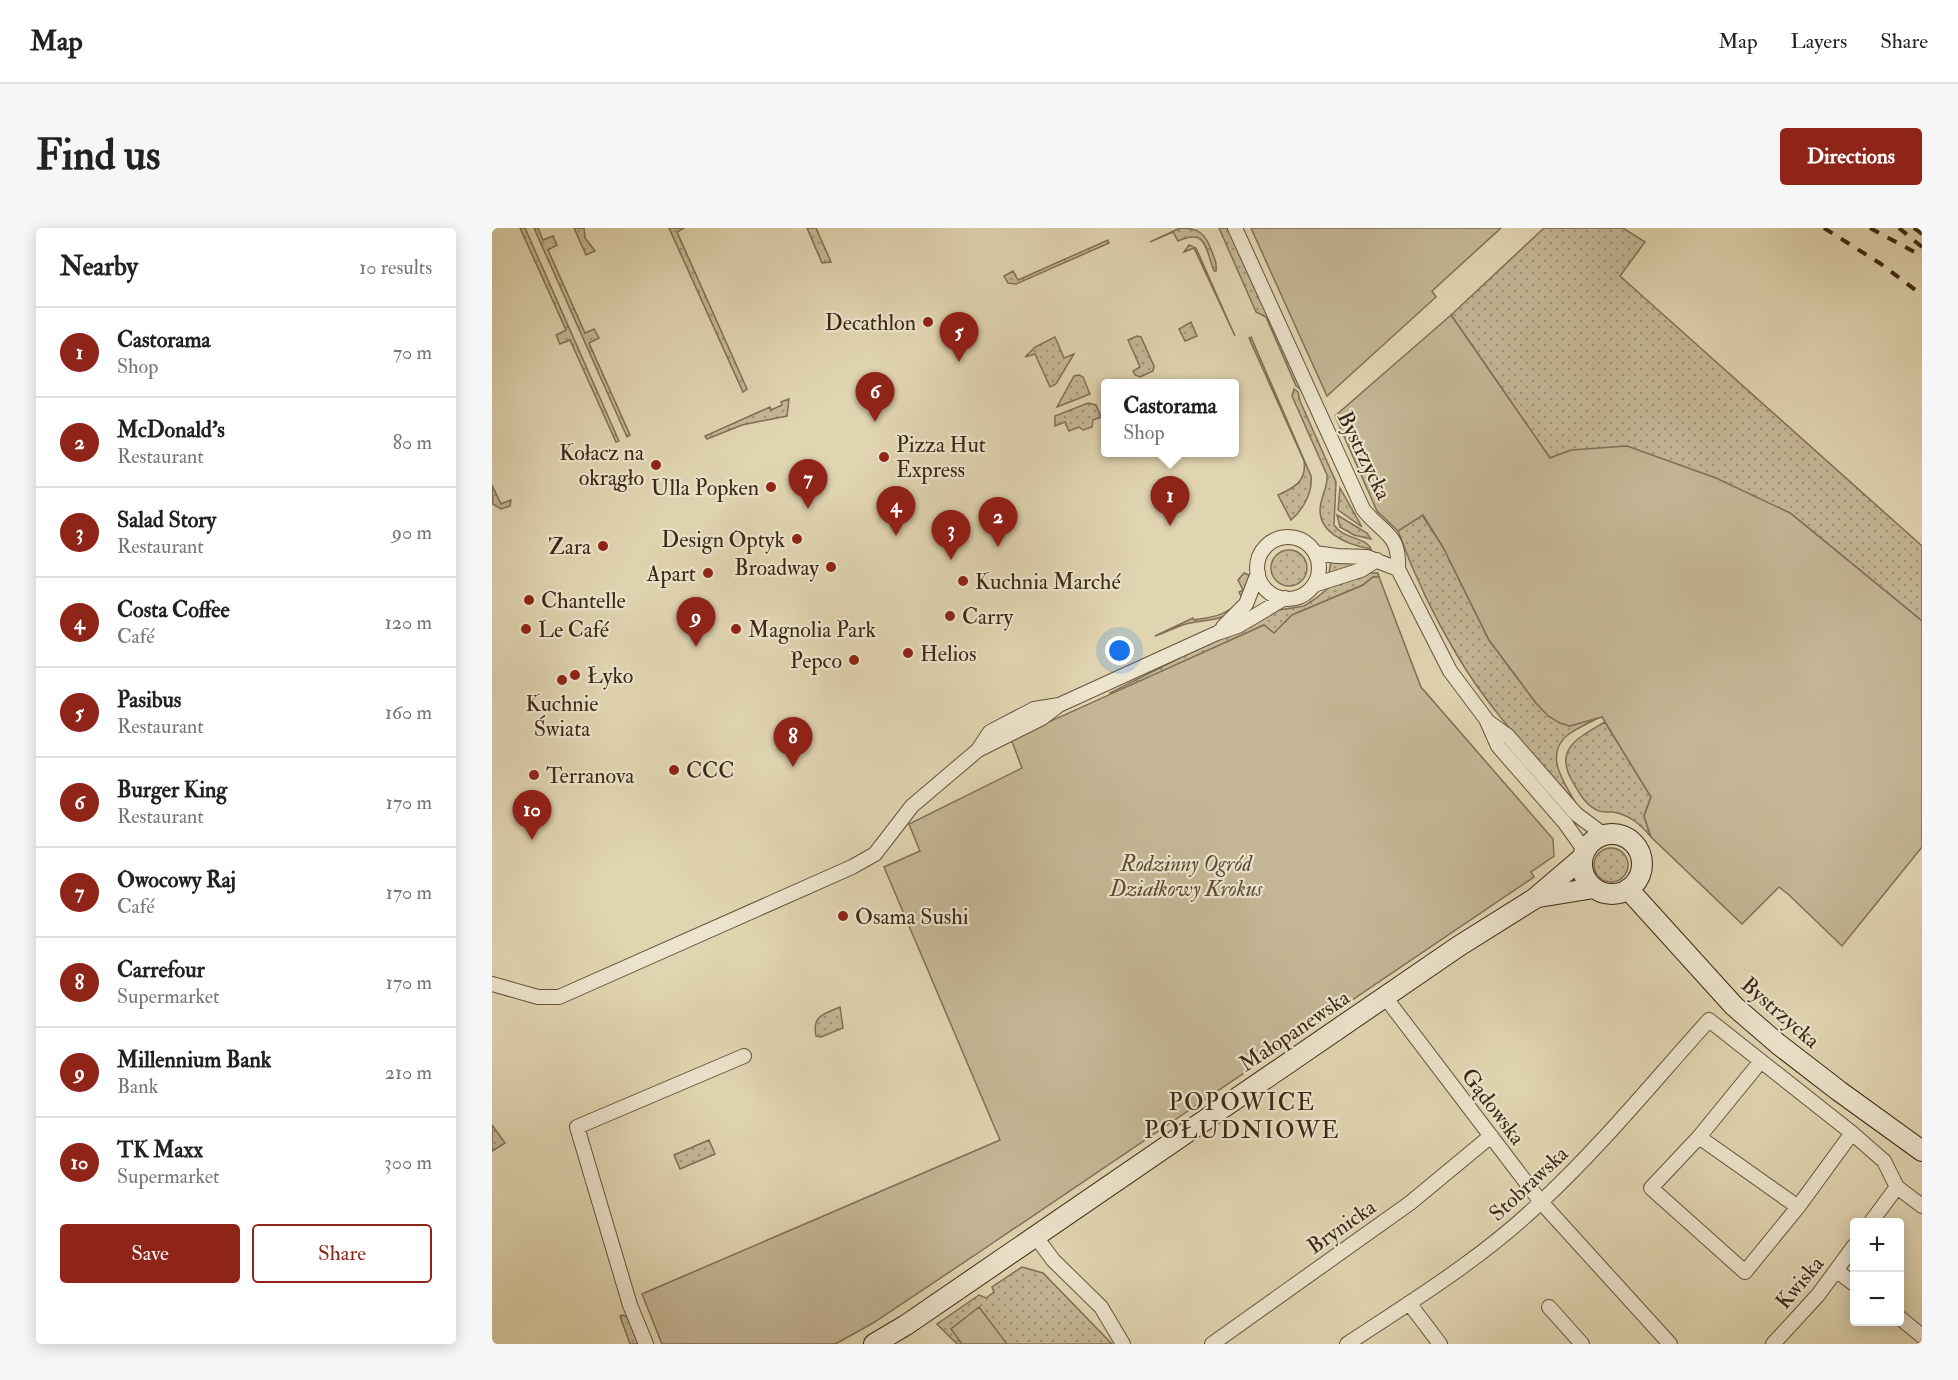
<!DOCTYPE html>
<html lang="en">
<head>
<meta charset="utf-8">
<style>
  body { margin:0; font-family:"IM FELL Double Pica",serif; background:#f6f6f6; color:#222 }
  .controls { position:absolute; right:18px; bottom:18px; display:grid; overflow:hidden; border-radius:6px; box-shadow:0 3px 15px #0003 }
  .controls button { width:54px; height:54px; display:grid; place-items:center; padding:0; border:0; border-bottom:2px solid #e0e0e0; background:#fff; color:#222; font:30px sans-serif }
  .you { position:absolute; left:628px; top:423px; width:21px; height:21px; margin:-15px; border:4px solid #fff; border-radius:50%; background:#1a73e8; box-shadow:0 0 0 9px #1a73e833 }
  .badge { display:grid; place-items:center; width:39px; height:39px; border-radius:50%; background:#8f2418; color:#fff; font-size:20px; font-weight:700 }
  .pin { position:absolute; translate:-50% -50px; filter:drop-shadow(0 2px 3px #0008) }
  .pin::after { content:''; position:absolute; top:32px; width:21px; height:18px; background:inherit; clip-path:polygon(0 0,100% 0,50% 100%) }
  .popup { position:absolute; left:609px; top:151px; width:138px; height:78px; box-sizing:border-box; display:grid; place-content:center; border-radius:6px; background:#fff; filter:drop-shadow(0 2px 4px #0005); font-size:20px; white-space:nowrap; color:#767676 }
  .popup b { font-size:22px; color:#222 }
  .popup::after { content:''; position:absolute; left:50%; top:100%; margin-left:-12px; border:12px solid transparent; border-top-color:#fff }
  .list { margin:0; padding:0; list-style:none }
  h2 { display:flex; justify-content:space-between; align-items:center; height:78px; margin:0; padding:0 24px; font-size:26px }
  h2 small { font-size:20px; font-weight:400; color:#767676 }
  .list li { display:grid; grid-template-columns:39px 1fr auto; gap:18px; align-items:center; box-sizing:border-box; height:90px; padding:0 24px; border-top:2px solid #e0e0e0 }
  .list b { display:block; font-size:22px; white-space:nowrap }
  .list p { margin:0; font-size:20px; white-space:nowrap; color:#767676 }
  .list em { font-size:20px; font-style:normal; color:#767676 }
  .actions { display:flex; gap:12px; padding:18px 24px }
  .actions a { flex:1; padding:14px 0; border:2px solid #8f2418; border-radius:6px; text-align:center; font-size:21px; color:#8f2418 }
  .actions .main { background:#8f2418; color:#fff }
  .map { position:relative; flex:none; width:1430px; height:1116px; overflow:hidden; border-radius:6px }
  header { display:flex; align-items:center; gap:36px; box-sizing:border-box; height:84px; padding:0 30px; background:#fff; border-bottom:2px solid #e0e0e0 }
  header strong { font-size:28px }
  nav { display:flex; gap:33px; margin-inline-start:auto; font-size:21px }
  .intro { display:flex; align-items:center; justify-content:space-between; box-sizing:border-box; height:144px; padding:0 36px }
  h1 { margin:0; font-size:42px }
  .button { padding:15px 27px; border-radius:6px; background:#8f2418; color:#fff; font-size:21px; font-weight:700 }
  main { display:flex; gap:36px; padding:0 36px }
  aside { flex:1; background:#fff; border-radius:6px; box-shadow:0 3px 15px #0003 }
  .map>svg:first-child { display:block }
</style>
</head>
<body>
<header>
<strong>Map</strong>
<nav><a>Map</a><a>Layers</a><a>Share</a></nav>
</header>
<div class="intro"><h1>Find us</h1><a class="button">Directions</a></div>
<main>
<aside>
<h2>Nearby<small>10 results</small></h2>
<ul class="list">
<li><span class="badge">1</span><div><b>Castorama</b><p>Shop</p></div><em>70 m</em></li>
<li><span class="badge">2</span><div><b>McDonald's</b><p>Restaurant</p></div><em>80 m</em></li>
<li><span class="badge">3</span><div><b>Salad Story</b><p>Restaurant</p></div><em>90 m</em></li>
<li><span class="badge">4</span><div><b>Costa Coffee</b><p>Café</p></div><em>120 m</em></li>
<li><span class="badge">5</span><div><b>Pasibus</b><p>Restaurant</p></div><em>160 m</em></li>
<li><span class="badge">6</span><div><b>Burger King</b><p>Restaurant</p></div><em>170 m</em></li>
<li><span class="badge">7</span><div><b>Owocowy Raj</b><p>Café</p></div><em>170 m</em></li>
<li><span class="badge">8</span><div><b>Carrefour</b><p>Supermarket</p></div><em>170 m</em></li>
<li><span class="badge">9</span><div><b>Millennium Bank</b><p>Bank</p></div><em>210 m</em></li>
<li><span class="badge">10</span><div><b>TK Maxx</b><p>Supermarket</p></div><em>300 m</em></li>
</ul>
<div class="actions"><a class="main">Save</a><a>Share</a></div>
</aside>
<div class="map">
<svg width="1430" height="1116" viewBox="0 0 1430 1116">
  <defs>
    <pattern id="grass-dots" width="8" height="8" patternUnits="userSpaceOnUse" patternTransform="scale(1.5)"><rect width="8" height="8" fill="#c5b796"/><path d="M2 2h.1M6 6h.1" fill="none" stroke="#a19579" stroke-width="1.8" stroke-linecap="round"/></pattern>
  </defs>
  <rect width="100%" height="100%" fill="#e1d5b1"/>
  <filter id="stains"><feTurbulence type="fractalNoise" baseFrequency=".00333" numOctaves="4"/><feColorMatrix values="0 0 0 0 .2 0 0 0 0 .09 0 0 0 0 .02 0 0 0 .5 -.17"/></filter>
  <radialGradient id="worn" r=".72"><stop offset=".6" stop-color="#630" stop-opacity="0"/><stop offset="1" stop-color="#630" stop-opacity=".3"/></radialGradient>
  <!-- grass -->
  <path fill="url(#grass-dots)" stroke="#806f56" stroke-width="1.5" d="M28 0H33L127 213 124 214 78 112 68 116 64 107 74 102Z
    M42 0H46L51 12 61 8 65 17 56 22 93 105 102 101 107 110 97 115 138 207 135 209Z
    M82 0H92L93 10 103 23 94 27Z
    M177 0H192L185 4 255 161 251 164Z
    M315 0H324L339 34 330 35Z
    M688 0C707 0 714 6 720 24 723 31 725 36 724 43H722C713 20 715 0 686 13L681 4 658 14Z
    M727 0H739L810 162 804 158 774 89 764 84Z
    M1052 0H1131L1153 14 1128 48 1430 318V393L1298 285 1079 222 1058 230 959 87Z
    M616 12 617 15 524 56 516 55 512 48 521 43 526 52Z
    M697 17 704 20 743 108 702 20 692 24Z
    M699 94 705 108 693 113 687 101Z
    M645 108 649 109 662 138 661 143 648 149 643 147 641 143 648 139 636 112Z
    M563 109 572 130 582 126 564 156 558 159 543 126 533 129 543 119Z
    M759 109 819 248C821 264 811 282 799 292L786 267C802 260 815 253 812 233L757 110Z
    M587 147 591 149 598 166 565 179 582 148Z
    M802 161 806 164 808 173 844 254 842 297C851 311 874 309 879 321 856 317 822 304 829 275 831 264 836 258 835 247L800 168Z
    M297 171 295 188 250 197 215 211 213 208 278 179 279 182 290 177 289 174Z
    M596 175 604 177 609 189 601 192 600 199 591 202 587 199 577 203 573 194 563 198V188Z
    M0 257 9 276 19 272 18 278 9 281 1 276Z
    M848 260 870 299 846 282Z
    M845 287 875 305 879 311 862 307 848 299Z
    M930 287 951 319 997 412 1044 475 1056 487 1078 498 1110 488C1099 494 1087 499 1077 506 1050 526 1073 556 1085 577 1043 529 997 482 965 427 942 389 921 344 906 303Z
    M779 340a18 18 0 1 1 36 0a18 18 0 1 1-36 0Z
    M839 333 872 335 837 345Z
    M752 345 757 347C759 366 746 385 727 390 716 393 705 393 694 396 684 399 674 404 663 408L701 390 702 392C722 389 737 387 750 370L747 364 751 362 746 352Z
    M873 345H886L887 349H881L871 357 801 387 782 406 772 397 618 467V465L781 383 812 378 823 371 839 358Z
    M1113 494 1159 569 1152 588 1159 609C1148 596 1138 587 1121 584 1114 584 1108 585 1103 581 1093 576 1088 566 1082 556 1060 521 1086 510 1113 494Z
    M1102 637a17 17 0 1 1 34 0a17 17 0 1 1-34 0Z
    M348 779 351 800 329 809 324 808C320 788 331 786 348 779Z
    M0 897 13 915 0 923Z
    M217 912 223 926 188 941 182 927Z
    M530 1039 551 1045 620 1116H465L445 1096 487 1067 494 1070 502 1064 500 1059Z
    M130 1087 136 1089 148 1116H138L128 1088Z"/>
  <!-- garden -->
  <path fill="#c5b796" stroke="#806f56" stroke-width="1.5" d="M759 0H1009L940 63 944 69 835 168Z
    M959 87 1058 230 1079 222 1135 218 1224 250 1298 285 1430 393V619L1350 718 1297 667 1287 659 1250 696 1159 609 1152 588 1159 569 1110 489 1078 498 1068 495 1056 488 1044 475 997 412 951 319 931 287 906 303 885 283 843 188Z
    M881 349H887L929 459 1061 611 1062 628 1039 644 1042 649 486 1025 381 1095 347 1114 343 1116H170L150 1066 508 912 392 639 428 623 417 596 530 540 519 511 772 397 782 405 800 387 871 357Z
    M487 1079 515 1116H470L459 1101Z"/>
  <g fill="none" stroke-linecap="round" stroke-linejoin="round">
    <defs>
      <path id="street" d="M743 0 871 281C890 306 908 304 906 341L958 443 994 491 1006 518 1073 595 1093 623
        M765 340a31 31 0 1 1 62 0a31 31 0 1 1-62 0Z
        M823 325 845 328 875 329 906 341
        M822 357 869 342 885 332
        M731 399 754 376 766 345
        M995 493 1016 508 1084 586 1112 607
        M486 522 550 490 567 477 725 405 746 398 793 370
        M0 756 46 769H67L360 639 383 626 420 578 486 522 498 504 542 481 567 477
        M893 769 1049 974 1178 1116
        M1269 833 1207 909 1159 960 1253 1044 1306 979 1360 905
        M1207 909 1306 979
        M1379 994 1405 959
        M544 1009 561 1032 609 1079 631 1116
        M1345 1043 1362 1056
        M917 1075 948 1116
        M1057 1079 1090 1116
        M1408 1090 1430 1108
        M154 1116 138 1077 85 899 252 828
        M720 1116 918 975 999 908
        M855 1116C922 1072 992 1029 1050 973 1110 917 1162 853 1217 792L1360 905 1392 933 1405 959 1430 978
        M1281 1116 1326 1067 1362 1018"/>
      <path id="secondary" d="M1090 636a30 30 0 1 1 60 0a30 30 0 1 1-60 0Z
        M1136 661 1242 778 1286 816 1347 863 1430 923
        M1047 669 1102 660
        M382 1116 414 1097 967 718 1042 671 1090 630"/>
    </defs>
    <!-- street casing -->
    <use href="#street" stroke="#65523c" stroke-width="16"/>
    <!-- secondary casing -->
    <use href="#secondary" stroke="#3c2715" stroke-width="22"/>
    <!-- street -->
    <use href="#street" stroke="#ece4cc" stroke-width="14"/>
    <!-- secondary -->
    <use href="#secondary" stroke="#ece4cc" stroke-width="20"/>
    <!-- rail -->
    <path stroke="#3c2715" stroke-width="4" stroke-dasharray="10 10" stroke-linecap="butt" d="M1332 0 1389 36 1430 67
      M1378 0 1430 28
      M1407 0 1430 19
      M1422 0 1430 6"/>
  </g>
  <!-- markers -->
  <g fill="#8f2418" stroke="#ece4cc" stroke-width="2">
    <circle cx="436" cy="94" r="6"/>
    <circle cx="392" cy="229" r="6"/>
    <circle cx="164" cy="237" r="6"/>
    <circle cx="279" cy="259" r="6"/>
    <circle cx="305" cy="311" r="6"/>
    <circle cx="111" cy="318" r="6"/>
    <circle cx="339" cy="339" r="6"/>
    <circle cx="216" cy="345" r="6"/>
    <circle cx="471" cy="353" r="6"/>
    <circle cx="37" cy="372" r="6"/>
    <circle cx="458" cy="388" r="6"/>
    <circle cx="34" cy="401" r="6"/>
    <circle cx="244" cy="401" r="6"/>
    <circle cx="416" cy="425" r="6"/>
    <circle cx="362" cy="432" r="6"/>
    <circle cx="83" cy="447" r="6"/>
    <circle cx="70" cy="452" r="6"/>
    <circle cx="182" cy="542" r="6"/>
    <circle cx="42" cy="547" r="6"/>
    <circle cx="351" cy="688" r="6"/>
  </g>
  <g text-anchor="middle" stroke-width="4.5" stroke-linejoin="round" paint-order="stroke">
    <!-- poi labels -->
    <g font-size="22" fill="#3c2715" stroke="#ece4cc" text-anchor="start">
      <text x="424" y="102" text-anchor="end">Decathlon</text>
      <text x="404" y="224">Pizza Hut<tspan x="404" dy="25">Express</tspan></text>
      <text x="152" y="232" text-anchor="end">Kołacz na<tspan x="152" dy="25">okrągło</tspan></text>
      <text x="267" y="267" text-anchor="end">Ulla Popken</text>
      <text x="293" y="319" text-anchor="end">Design Optyk</text>
      <text x="99" y="326" text-anchor="end">Zara</text>
      <text x="327" y="347" text-anchor="end">Broadway</text>
      <text x="204" y="353" text-anchor="end">Apart</text>
      <text x="483" y="361">Kuchnia Marché</text>
      <text x="49" y="380">Chantelle</text>
      <text x="470" y="396">Carry</text>
      <text x="46" y="409">Le Café</text>
      <text x="256" y="409">Magnolia Park</text>
      <text x="428" y="433">Helios</text>
      <text x="350" y="440" text-anchor="end">Pepco</text>
      <text x="95" y="455">Łyko</text>
      <text x="70" y="483" text-anchor="middle">Kuchnie<tspan x="70" dy="25">Świata</tspan></text>
      <text x="194" y="550">CCC</text>
      <text x="54" y="555">Terranova</text>
      <text x="363" y="696">Osama Sushi</text>
    </g>
    <!-- street labels -->
    <g font-size="22" fill="#3c2715" stroke="#ece4cc">
      <text transform="translate(873 227) rotate(64)" y="8">Bystrzycka</text>
      <text transform="translate(1289 784) rotate(41)" y="8">Bystrzycka</text>
      <text transform="translate(802 802) rotate(-34)" y="8">Małopanewska</text>
      <text transform="translate(1002 878) rotate(53)" y="8">Gądowska</text>
      <text transform="translate(1036 955) rotate(-43)" y="8">Stobrawska</text>
      <text transform="translate(849 998) rotate(-35)" y="8">Brynicka</text>
      <text transform="translate(1307 1054) rotate(-50)" y="8">Kwiska</text>
    </g>
    <!-- park labels -->
    <g font-size="22" font-style="italic" fill="#5e4b35" stroke="#ece4cc">
      <text x="694" y="643">Rodzinny Ogród<tspan x="694" dy="25">Działkowy Krokus</tspan></text>
    </g>
    <!-- neighbourhood labels -->
    <g font-size="24" letter-spacing="1.5" fill="#3c2715" stroke="#ece4cc">
      <text x="750" y="882">POPOWICE<tspan x="750" dy="28">POŁUDNIOWE</tspan></text>
    </g>
  </g>
  <rect width="100%" height="100%" filter="url(#stains)"/>
  <rect width="100%" height="100%" fill="url(#worn)"/>
</svg>
<div class="controls">
<button>+</button>
<button>−</button>
</div>
<div class="you"></div>
<div class="pin badge" style="left:678px;top:298px">1</div>
<div class="popup"><b>Castorama</b>Shop</div>
<div class="pin badge" style="left:506px;top:319px">2</div>
<div class="pin badge" style="left:459px;top:332px">3</div>
<div class="pin badge" style="left:404px;top:308px">4</div>
<div class="pin badge" style="left:467px;top:134px">5</div>
<div class="pin badge" style="left:383px;top:194px">6</div>
<div class="pin badge" style="left:316px;top:281px">7</div>
<div class="pin badge" style="left:301px;top:539px">8</div>
<div class="pin badge" style="left:204px;top:419px">9</div>
<div class="pin badge" style="left:40px;top:612px">10</div>
</div>
</main>
</body>
</html>
